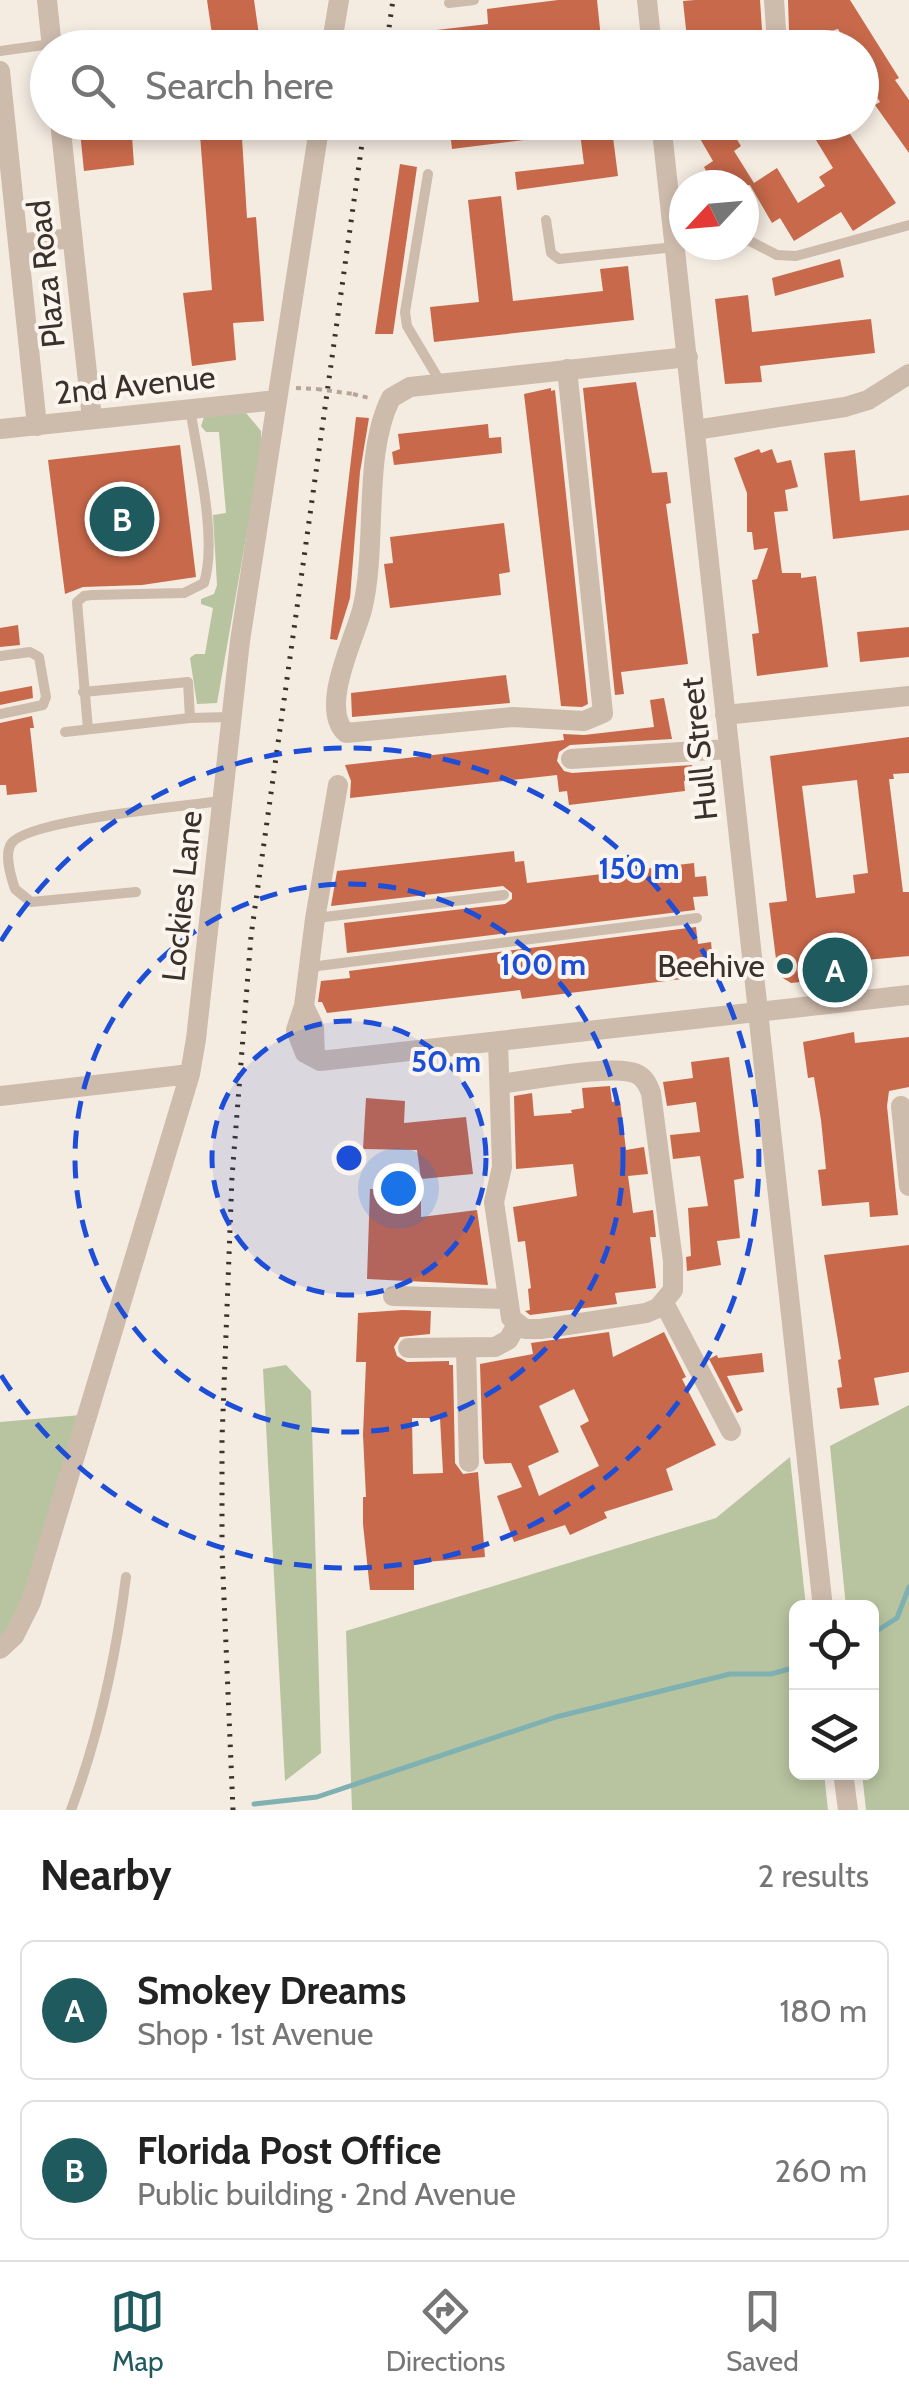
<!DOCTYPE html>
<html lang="en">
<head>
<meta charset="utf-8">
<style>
  body { margin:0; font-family:Cabin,sans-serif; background:#f6f6f6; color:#222 }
  .controls { position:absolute; right:30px; bottom:30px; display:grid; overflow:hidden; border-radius:15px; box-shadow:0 5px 15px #0003 }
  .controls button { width:90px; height:90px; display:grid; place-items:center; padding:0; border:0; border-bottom:2px solid #e0e0e0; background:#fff; color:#222; font:50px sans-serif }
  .compass { position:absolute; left:669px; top:170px; width:90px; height:90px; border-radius:50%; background:#fff; box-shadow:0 5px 15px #0003; rotate:244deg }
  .you { position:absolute; left:398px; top:1188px; width:35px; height:35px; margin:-25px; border:8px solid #fff; border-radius:50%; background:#1a73e8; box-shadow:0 0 0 15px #1a73e833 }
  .badge { display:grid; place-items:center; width:65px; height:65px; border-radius:50%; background:#1f5a5e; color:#fff; font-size:32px; font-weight:700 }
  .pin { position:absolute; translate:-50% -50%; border:5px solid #fff; box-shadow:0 2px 10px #0006 }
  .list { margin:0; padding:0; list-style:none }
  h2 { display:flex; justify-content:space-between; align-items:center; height:130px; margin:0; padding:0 40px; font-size:42px }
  h2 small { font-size:32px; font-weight:400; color:#767676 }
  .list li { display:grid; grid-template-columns:65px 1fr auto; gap:30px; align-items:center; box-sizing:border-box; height:140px; margin:0 20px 20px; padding:0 20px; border:2px solid #e0e0e0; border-radius:15px }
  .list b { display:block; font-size:38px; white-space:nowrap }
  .list p { margin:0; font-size:32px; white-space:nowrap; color:#767676 }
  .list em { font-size:32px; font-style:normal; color:#767676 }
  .icon { flex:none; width:55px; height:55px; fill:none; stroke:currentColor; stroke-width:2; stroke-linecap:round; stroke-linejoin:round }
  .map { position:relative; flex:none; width:909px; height:1810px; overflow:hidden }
  .search { position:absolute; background:#fff; box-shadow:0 5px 15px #0003; left:30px; right:30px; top:30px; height:110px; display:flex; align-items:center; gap:25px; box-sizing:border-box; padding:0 35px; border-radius:55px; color:#767676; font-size:38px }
  .sheet { height:450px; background:#fff }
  nav { display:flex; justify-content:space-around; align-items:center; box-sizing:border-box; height:140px; border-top:2px solid #e0e0e0; background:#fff; font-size:28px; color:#767676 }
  nav a { display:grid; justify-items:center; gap:5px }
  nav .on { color:#1f5a5e }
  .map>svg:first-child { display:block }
</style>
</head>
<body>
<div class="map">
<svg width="909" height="1810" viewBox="0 0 909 1810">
  <rect width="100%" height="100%" fill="#f4ebe1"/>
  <!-- green -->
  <path fill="#b8c4a0" d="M246 413 261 431V452L217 703 197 704 190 658 195 654H205L213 608 201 604V599L214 594 217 585 213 515 226 513 219 432H206L201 426 204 417Z
    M286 1365 311 1391 321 1753 285 1781 263 1369Z
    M909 1405V1810H866L862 1773 872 1772V1608L846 1607 830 1446Z
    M81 1415 27 1597 0 1641V1422Z
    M790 1457 806 1607 796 1608V1772L824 1773 828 1810H352L346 1631 716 1518Z"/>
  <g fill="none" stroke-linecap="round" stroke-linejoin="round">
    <!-- stream -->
    <path stroke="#7fb0b2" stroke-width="5" d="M872 1634 897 1618 909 1587
      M254 1804 317 1797 556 1717 730 1674H771L796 1667"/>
  </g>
  <!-- building -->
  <path fill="#c8694b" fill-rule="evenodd" d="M207 0H254L259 35 253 48H214Z
    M558 0H597L602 48H430L428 31 488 24 487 9Z
    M695 0H760L762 30 768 48H688L683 1Z
    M788 0H850L899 78 895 80 909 100V153L875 105 880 102 862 73V48H849L838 29 822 34 816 45 789 31Z
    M79 122H131L134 165 84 171Z
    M199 122H241L247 218 256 217 264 321 233 323 236 360 192 366 183 293 212 290Z
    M449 122H611L618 176 517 190 515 172 584 164 580 133 452 149Z
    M723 122H726L741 146 734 151 754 183 777 168 798 203 825 186 819 177 833 168 805 122H842L896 203 853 231 841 212 794 241 780 218 772 223 750 185H714L704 167 713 161 699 137Z
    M400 164 417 167 393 334H375Z
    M501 196 513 301 603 291 600 269 628 266 634 320 434 342 430 307 479 302 468 200Z
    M840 259 844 277 775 296 772 278Z
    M748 295 752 332 871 319 875 353 760 366 762 382 725 384 715 299Z
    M636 382 652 473 667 472 671 503 666 504 688 664 621 672 624 694 615 695 583 388Z
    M551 388V391L555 390 588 704 582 707 561 706 524 394Z
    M356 417 369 418 360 472 350 598 337 640 330 639Z
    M488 424 489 438 501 437 502 453 394 465 392 452 400 449 398 434Z
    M180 445 196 577 142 585 83 587 65 594 48 460Z
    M759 449 761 453 772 449 777 463 791 460 798 487 785 490 788 511 774 512 782 573H801V578L816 576 828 667 757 676 752 634 759 633 752 580 757 579 768 548 754 550 752 532H747V493L734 458Z
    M855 450 860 501 909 495V530L833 539 824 453Z
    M504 523 510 572 499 574 501 595 390 608 384 564 393 563 390 537Z
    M18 625 20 645 0 647V628Z
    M909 627V657L860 662 857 632Z
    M506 675 510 703 352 717 351 693Z
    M32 686 33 698 0 705V692Z
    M664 698 672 739 570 745 559 752 557 761 564 771 572 773 692 765 694 780 684 781 685 791 569 805 567 791 559 792 557 775 350 798 351 781 345 765 564 740 563 734 584 735 654 727 650 700Z
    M32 716 34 728H30L37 792 7 795 6 785H0V723Z
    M909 737V773L893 774 894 779H889L903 892H909V956L856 961 858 976 791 983 778 975 769 903 787 901 770 756ZM857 780 868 873 853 875 855 893 816 898 802 786Z
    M514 851 515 862 524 861 527 883 694 863 695 877 706 876 708 896 693 897 695 910 347 953 344 923 505 904 512 899V893L503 886 331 906 337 871Z
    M696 927 698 944 711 942 713 963 704 964 706 976 522 999 520 990 327 1013 322 1002H318L321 981 350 978 349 971Z
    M854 1032 855 1043 909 1037V1087L889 1091 887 1106 898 1215 870 1217 869 1202 822 1206 818 1170 826 1169 821 1120 814 1077 808 1078 803 1042Z
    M729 1057 744 1178 734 1180 740 1238 717 1241 721 1265 687 1271 686 1257 691 1256 688 1208 708 1206 700 1156 673 1159 670 1135 700 1132 696 1102 667 1106 663 1082 693 1078 691 1062Z
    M610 1086 612 1102 620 1101 626 1150 644 1147 648 1174 628 1176 633 1213 653 1210 656 1237H650L656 1288 615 1293 617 1304 530 1315 525 1311 530 1310 528 1289 531 1288 525 1241 518 1242 513 1207 577 1196 573 1164 516 1169 514 1096 532 1093 534 1116 572 1113 571 1110 584 1108 582 1088Z
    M366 1098 405 1101 404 1123 466 1117 473 1174 421 1179 417 1150 363 1149Z
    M370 1189 421 1190V1217L477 1210 488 1285 367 1279Z
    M909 1245V1372L874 1378 879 1405 840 1409 837 1388 842 1387 838 1360 841 1359 824 1255Z
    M403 1310 431 1311 430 1334 400 1337 394 1347 397 1356 407 1362 449 1361V1365H453L455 1463 463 1474 478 1472 485 1557 414 1563V1590H370L363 1524V1497H366L363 1435 366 1362H356L358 1313ZM412 1418H440L443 1473 413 1474Z
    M609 1332 613 1357 664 1332 686 1377 682 1379 716 1445 666 1469 673 1490 604 1512 607 1518 570 1535 565 1525 514 1542 497 1496 522 1487 511 1463 485 1464 483 1458 480 1364 533 1354 531 1343ZM574 1389 589 1421 580 1426 599 1466 539 1496 528 1466 559 1452 539 1406Z
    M762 1353 764 1372 727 1376 743 1410 737 1413 709 1359 717 1355 718 1358Z"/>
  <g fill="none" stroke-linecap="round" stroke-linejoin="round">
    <!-- path -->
    <path stroke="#b9a596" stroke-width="4" stroke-dasharray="5 5" stroke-linecap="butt" d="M296 388 317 389
      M353 394 369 398"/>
    <!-- lane -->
    <path stroke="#cdbbac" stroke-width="10" d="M449 3 474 0
      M0 51 51 44
      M428 174 405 312 407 326 441 383
      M546 220 551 253 559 259 675 247
      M744 238 777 255 796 256 909 225
      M0 656 30 652 39 657 46 697 43 705 0 714
      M83 692 188 682 190 718 230 717
      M88 729 77 602 84 596 92 595 184 593 204 583C218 539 197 455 190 408
      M65 732 190 718
      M136 892 31 902 15 889C11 877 4 855 11 844 25 820 187 806 221 801
      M316 918 504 895
      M310 967 697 918
      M71 1810C99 1735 116 1657 126 1577"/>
    <!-- street -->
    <path stroke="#cdbbac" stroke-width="20" d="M47 0 52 48
      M647 0 652 48
      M774 0 776 29
      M331 48 339 0
      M0 71 37 426
      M60 122 92 419
      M661 122 823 1608
      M18 244 72 238
      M567 369 603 713 584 721 513 717 346 733C319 708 354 640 362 610 378 546 362 455 391 398L410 387 688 357
      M0 429 277 400
      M695 430 845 407 868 400 909 374
      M725 715 909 696
      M571 759 729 749
      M338 785 315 919 304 1006 296 1030 305 1053 320 1061 909 995
      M304 1006 314 1027 315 1058
      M498 1041 502 1167 494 1202 511 1318 525 1329H541L646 1313 658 1308 673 1290V1261L651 1093C648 1085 645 1078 637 1074 615 1063 528 1081 500 1084
      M0 1096 190 1074
      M901 1106 909 1186
      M393 1296 506 1299
      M664 1303 731 1431
      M408 1348 495 1347 508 1340 517 1325
      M466 1350 469 1462
      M0 1649 14 1636 31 1602 190 1074 196 1039 240 641 320 122
      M843 1772 848 1810"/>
    <!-- rail -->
    <path stroke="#3b302b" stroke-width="5" stroke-dasharray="2.5 8" stroke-linecap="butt" d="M386 48 393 0
      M233 1810 222 1551V1439L232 1177 251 936 365 122"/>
    <!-- path-bridge -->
    <path stroke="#b9a596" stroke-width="4" stroke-dasharray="5 5" stroke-linecap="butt" d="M317 389 353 394"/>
  </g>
  <!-- distance rings -->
  <circle cx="349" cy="1158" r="137" fill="#1d4ed8" fill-opacity=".12"/>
  <g fill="none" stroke="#1d4ed8" stroke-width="5" stroke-dasharray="18 12">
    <circle cx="349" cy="1158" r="137"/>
    <circle cx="349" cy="1158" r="274"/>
    <path d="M1 941A410 410 0 1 1 1 1375"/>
  </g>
  <!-- markers -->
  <circle fill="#1f5a5e" stroke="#fbf5ee" stroke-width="4" cx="785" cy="966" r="10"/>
  <g text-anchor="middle" stroke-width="8" stroke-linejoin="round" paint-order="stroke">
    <!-- street labels -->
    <g font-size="32" fill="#3b302b" stroke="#fbf5ee">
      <text transform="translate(46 274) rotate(-96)" y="11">Plaza Road</text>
      <text transform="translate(135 385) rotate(-6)" y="11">2nd Avenue</text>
      <text transform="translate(699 749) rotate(-96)" y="11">Hull Street</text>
      <text transform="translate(182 896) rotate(-84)" y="11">Lockies Lane</text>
    </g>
    <!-- poi labels -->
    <g font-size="32" fill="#3b302b" stroke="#fbf5ee" text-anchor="end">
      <text x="765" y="977">Beehive</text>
    </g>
  </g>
  <circle cx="349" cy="1158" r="15" fill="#1d4ed8" stroke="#fbf5ee" stroke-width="5"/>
  <g font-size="30" text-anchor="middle" font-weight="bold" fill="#1d4ed8" stroke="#fbf5ee" stroke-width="8" stroke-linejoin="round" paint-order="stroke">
    <text x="639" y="879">150 m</text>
    <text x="543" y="975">100 m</text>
    <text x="446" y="1072">50 m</text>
  </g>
</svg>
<div class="controls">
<button><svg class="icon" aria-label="locate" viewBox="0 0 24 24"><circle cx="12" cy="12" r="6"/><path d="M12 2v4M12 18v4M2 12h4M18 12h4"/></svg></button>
<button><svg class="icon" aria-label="layers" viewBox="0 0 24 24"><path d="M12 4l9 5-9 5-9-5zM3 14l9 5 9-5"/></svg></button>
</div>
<svg class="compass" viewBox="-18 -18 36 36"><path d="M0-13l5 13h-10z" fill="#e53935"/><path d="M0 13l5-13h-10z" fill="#767676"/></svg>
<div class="you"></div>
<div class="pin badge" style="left:835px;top:970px">A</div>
<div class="pin badge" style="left:122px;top:519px">B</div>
<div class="search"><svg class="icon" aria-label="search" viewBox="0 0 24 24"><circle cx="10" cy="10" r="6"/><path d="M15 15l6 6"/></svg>Search here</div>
</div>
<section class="sheet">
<h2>Nearby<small>2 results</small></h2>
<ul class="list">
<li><span class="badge">A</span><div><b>Smokey Dreams</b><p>Shop · 1st Avenue</p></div><em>180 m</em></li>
<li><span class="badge">B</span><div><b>Florida Post Office</b><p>Public building · 2nd Avenue</p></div><em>260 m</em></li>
</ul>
</section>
<nav>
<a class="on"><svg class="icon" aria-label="map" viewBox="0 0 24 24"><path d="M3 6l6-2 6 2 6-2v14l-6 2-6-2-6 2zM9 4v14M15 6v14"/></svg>Map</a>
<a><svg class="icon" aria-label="directions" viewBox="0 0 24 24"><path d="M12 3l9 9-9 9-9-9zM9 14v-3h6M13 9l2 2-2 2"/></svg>Directions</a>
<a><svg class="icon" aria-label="saved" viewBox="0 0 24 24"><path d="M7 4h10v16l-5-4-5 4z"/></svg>Saved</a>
</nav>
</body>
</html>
